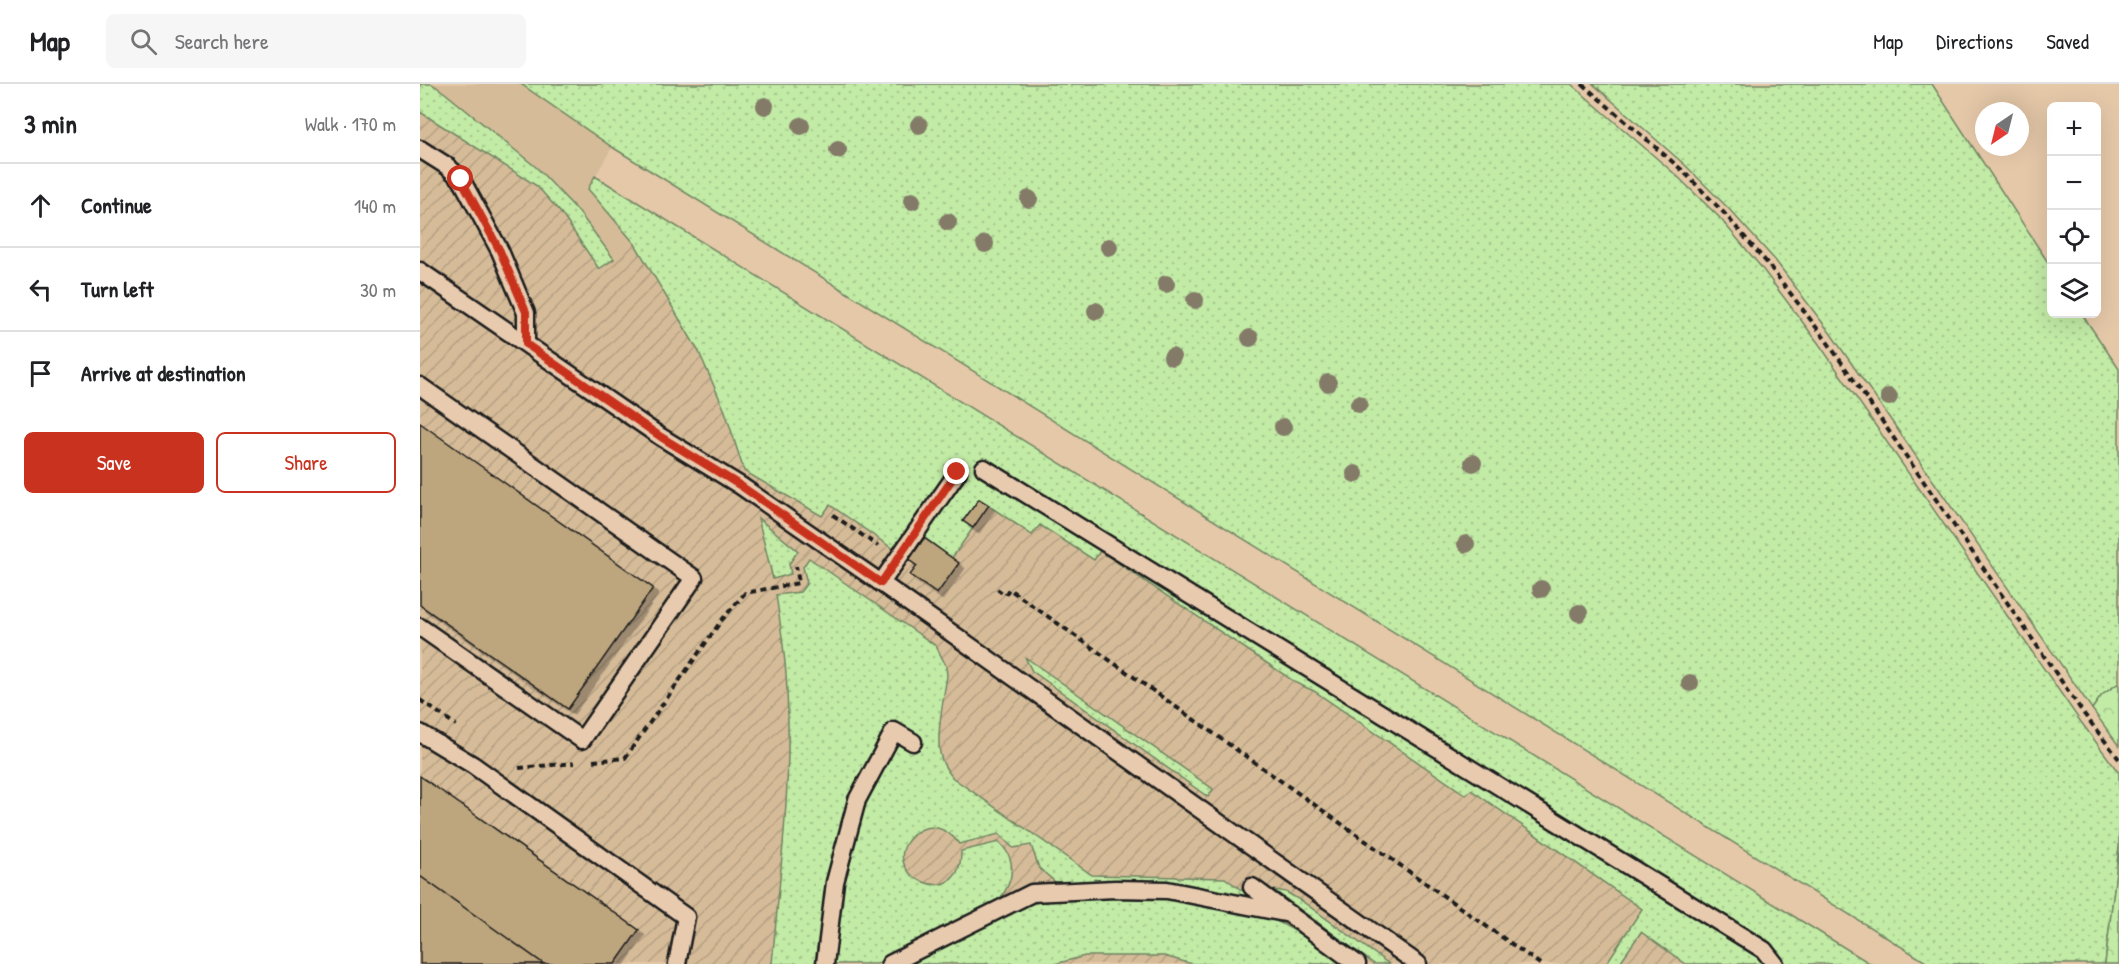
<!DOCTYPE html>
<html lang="en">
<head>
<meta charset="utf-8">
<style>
  body { margin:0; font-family:"Patrick Hand",sans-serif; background:#f6f6f6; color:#202124 }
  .controls { position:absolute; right:18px; top:18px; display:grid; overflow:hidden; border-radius:9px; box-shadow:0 6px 24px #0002 }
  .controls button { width:54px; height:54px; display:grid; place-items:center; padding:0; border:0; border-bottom:2px solid #e0e0e0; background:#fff; color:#202124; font:30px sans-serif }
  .compass { position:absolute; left:1555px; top:18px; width:54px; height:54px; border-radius:50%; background:#fff; box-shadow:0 6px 24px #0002; rotate:215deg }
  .stop { position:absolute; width:18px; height:18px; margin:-14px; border:4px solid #c8321e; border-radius:50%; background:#fff }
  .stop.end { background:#c8321e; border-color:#fff; box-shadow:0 2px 6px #0008 }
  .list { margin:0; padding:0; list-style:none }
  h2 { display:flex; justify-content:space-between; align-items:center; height:78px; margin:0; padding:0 24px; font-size:26px }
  h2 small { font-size:20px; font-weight:400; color:#757577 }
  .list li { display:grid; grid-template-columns:39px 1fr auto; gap:18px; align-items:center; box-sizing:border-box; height:84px; padding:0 24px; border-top:2px solid #e0e0e0 }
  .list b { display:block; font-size:22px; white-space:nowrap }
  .list em { font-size:20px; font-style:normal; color:#757577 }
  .actions { display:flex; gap:12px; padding:18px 24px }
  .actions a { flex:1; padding:14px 0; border:2px solid #c8321e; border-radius:9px; text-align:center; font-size:21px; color:#c8321e }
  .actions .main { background:#c8321e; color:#fff }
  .icon { flex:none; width:33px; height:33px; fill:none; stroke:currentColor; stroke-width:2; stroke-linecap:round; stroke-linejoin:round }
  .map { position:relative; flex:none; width:1699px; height:880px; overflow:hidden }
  header { display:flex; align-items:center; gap:36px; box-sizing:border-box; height:84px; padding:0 30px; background:#fff; border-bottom:2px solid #e0e0e0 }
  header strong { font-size:28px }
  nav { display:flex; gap:33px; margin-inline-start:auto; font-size:21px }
  .search { width:420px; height:54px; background:#f6f6f6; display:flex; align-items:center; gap:15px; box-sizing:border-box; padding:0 21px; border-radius:9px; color:#757577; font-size:22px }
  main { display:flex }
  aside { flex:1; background:#fff }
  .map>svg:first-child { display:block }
</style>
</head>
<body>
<header>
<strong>Map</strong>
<div class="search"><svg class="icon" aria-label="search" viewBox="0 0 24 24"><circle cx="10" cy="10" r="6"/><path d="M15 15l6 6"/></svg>Search here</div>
<nav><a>Map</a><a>Directions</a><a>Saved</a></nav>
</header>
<main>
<aside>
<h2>3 min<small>Walk · 170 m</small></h2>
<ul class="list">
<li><svg class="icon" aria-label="ahead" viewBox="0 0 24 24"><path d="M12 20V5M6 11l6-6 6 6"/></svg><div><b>Continue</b></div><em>140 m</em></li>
<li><svg class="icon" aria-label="left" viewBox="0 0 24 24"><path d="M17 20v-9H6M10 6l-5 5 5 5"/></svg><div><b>Turn left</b></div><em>30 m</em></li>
<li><svg class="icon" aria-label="arrive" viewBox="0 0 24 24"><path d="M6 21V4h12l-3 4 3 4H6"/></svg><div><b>Arrive at destination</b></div></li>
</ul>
<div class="actions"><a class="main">Save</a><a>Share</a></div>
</aside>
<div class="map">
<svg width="1699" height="880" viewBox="0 0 1699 880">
  <defs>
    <pattern id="industrial-furrows" width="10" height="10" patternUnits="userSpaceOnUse" patternTransform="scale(1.5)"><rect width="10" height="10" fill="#d5bb98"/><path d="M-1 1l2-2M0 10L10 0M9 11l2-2" fill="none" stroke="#b6a082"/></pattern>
    <pattern id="grass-dots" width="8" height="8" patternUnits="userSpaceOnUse" patternTransform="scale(1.5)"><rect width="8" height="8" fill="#c2eba6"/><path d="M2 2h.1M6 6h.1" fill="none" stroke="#a6c98e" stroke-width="1.8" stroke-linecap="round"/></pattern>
    <pattern id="forest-crowns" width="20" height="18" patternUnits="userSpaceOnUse" patternTransform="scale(1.5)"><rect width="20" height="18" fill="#c2eba6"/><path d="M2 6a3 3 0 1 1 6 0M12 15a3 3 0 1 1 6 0" fill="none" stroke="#a6c98e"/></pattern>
    <filter id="shadow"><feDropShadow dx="5.5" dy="5.5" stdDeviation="0" flood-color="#0004"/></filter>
  </defs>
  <rect width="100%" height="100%" fill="#e5c8a8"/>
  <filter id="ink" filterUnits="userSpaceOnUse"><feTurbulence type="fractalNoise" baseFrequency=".0167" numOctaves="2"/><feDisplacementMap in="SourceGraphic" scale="12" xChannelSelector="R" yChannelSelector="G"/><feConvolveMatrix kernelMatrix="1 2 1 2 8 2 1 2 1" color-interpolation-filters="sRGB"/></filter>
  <g filter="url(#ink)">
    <!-- built -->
    <path fill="#d5bb98" d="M0 0H101L192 63 168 105 215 160 179 185 117 102 0 28Z"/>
    <!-- industrial -->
    <path fill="url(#industrial-furrows)" d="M0 28 117 102 141 129 179 184 215 160 1380 880H0Z"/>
    <!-- grass -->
    <path fill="url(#grass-dots)" stroke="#6f8461" stroke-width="1.5" d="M0 0H12L25 9 117 84 158 127 194 175 179 185 141 129 117 102 0 28Z
      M101 0H1151L1256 91 1299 133 1341 183 1399 260 1658 634 1699 689V763L1685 880H1509L192 63Z
      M1173 0H1512L1631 183 1632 230H1662L1699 285V599L1682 611 1672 625 1411 250 1355 176 1309 125 1265 81Z
      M175 92 1451 880H1266L1221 848 1201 877 1204 880H1186L1222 825 1051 706 1046 711 894 607 878 600 680 467 674 476 620 441 612 451 559 415 543 437 553 444 532 474 505 454 489 476 410 421 402 432 324 387 305 327 279 268 215 160 168 105Z
      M338 434 378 467 369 480 371 490 353 495Z
      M389 474 516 562 526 582 527 592C524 612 515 655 521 673 523 682 528 687 533 694L672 791 805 794 839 819 640 802 619 784 611 761 593 764 579 750 539 760C528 744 508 736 492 752 454 790 542 831 541 767L579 758C598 776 594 798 578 817L457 880H411L422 800 443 719 476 657 495 667 491 649 471 637 429 712 407 797 395 880H352C360 789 372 698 367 607 366 575 361 543 356 511L380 508 387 499 383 483Z
      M605 573 793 705 788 713 612 587Z
      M854 806 866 808 883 818 969 880H954Z
      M751 812C785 819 823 823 856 837 880 848 901 864 923 880H772L744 872H665L635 880H485C526 859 569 832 614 819 654 808 709 813 751 812Z"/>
    <!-- forest -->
    <path fill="url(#forest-crowns)" stroke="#6f8461" stroke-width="1.5" d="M1699 599V662L1672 625 1682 611Z
      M1699 763V880H1685Z"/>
    <!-- building -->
    <path fill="#bda67d" stroke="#1c1c1c" stroke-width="1.5" filter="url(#shadow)" d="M0 339 233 504 148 625 0 521Z
      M559 415 569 421 553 444 543 437Z
      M504 454 539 479 517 510 490 491 497 482 489 476Z
      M0 692 219 846 195 880H124L0 792Z
      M0 792 124 880H0Z"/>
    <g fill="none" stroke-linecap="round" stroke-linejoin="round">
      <defs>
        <path id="service" d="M0 65 27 82 41 95 80 167 106 229V260
          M0 187 241 353 321 402 461 499 998 880
          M0 302 274 494 162 656 0 543
          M564 384 1344 866 1355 880
          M461 499 538 388
          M0 649 53 681 266 833 257 880
          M832 803 937 880
          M405 880 415 798 437 716 474 647 493 658
          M470 880 612 809 695 805 747 806 870 830"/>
      </defs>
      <!-- service casing -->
      <use href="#service" stroke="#1c1c1c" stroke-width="21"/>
      <!-- path -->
      <path stroke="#1c1c1c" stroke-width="4" stroke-dasharray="6 4.5" stroke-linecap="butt" d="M1162 0 1262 86 1304 129 1348 180 1406 256 1664 630 1699 675
        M413 431 458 462
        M577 505 585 511 589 505 1120 880
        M0 616 36 641
        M173 677 205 674 301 537 325 509 379 499 376 482
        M99 684 154 679"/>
      <!-- service -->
      <use href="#service" stroke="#e8cbaf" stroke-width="16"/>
    </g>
    <!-- trees -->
    <g fill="#847a67">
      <circle cx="345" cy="22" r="9"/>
      <circle cx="499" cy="41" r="9"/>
      <circle cx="381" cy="42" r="9"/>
      <circle cx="418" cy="66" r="9"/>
      <circle cx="609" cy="115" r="9"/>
      <circle cx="492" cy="117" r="9"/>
      <circle cx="528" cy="138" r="9"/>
      <circle cx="565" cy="160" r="9"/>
      <circle cx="689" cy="163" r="9"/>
      <circle cx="746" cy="200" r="9"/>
      <circle cx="775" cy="216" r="9"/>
      <circle cx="676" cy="227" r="9"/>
      <circle cx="830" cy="254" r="9"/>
      <circle cx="752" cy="273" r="9"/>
      <circle cx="908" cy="299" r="9"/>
      <circle cx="1469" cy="313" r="9"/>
      <circle cx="939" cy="320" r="9"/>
      <circle cx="863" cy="343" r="9"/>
      <circle cx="1053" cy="379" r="9"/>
      <circle cx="935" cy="390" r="9"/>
      <circle cx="1046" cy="460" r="9"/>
      <circle cx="1121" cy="505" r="9"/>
      <circle cx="1159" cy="529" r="9"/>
      <circle cx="1270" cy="599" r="9"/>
    </g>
  </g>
  <g fill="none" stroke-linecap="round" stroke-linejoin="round" filter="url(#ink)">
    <!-- route -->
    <path stroke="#c8321e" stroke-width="8" d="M41 95 80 167 106 228V260L241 353 321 402 461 499 537 388"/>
  </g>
</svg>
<div class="controls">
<button>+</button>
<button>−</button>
<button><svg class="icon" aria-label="locate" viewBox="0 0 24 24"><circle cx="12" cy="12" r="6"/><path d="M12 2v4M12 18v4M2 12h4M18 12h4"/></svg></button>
<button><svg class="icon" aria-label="layers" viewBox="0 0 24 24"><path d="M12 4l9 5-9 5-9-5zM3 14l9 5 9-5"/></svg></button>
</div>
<svg class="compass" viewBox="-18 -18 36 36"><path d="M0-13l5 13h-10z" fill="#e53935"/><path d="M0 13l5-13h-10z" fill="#757577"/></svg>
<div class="stop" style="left:41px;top:95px"></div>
<div class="stop end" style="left:537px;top:388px"></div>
</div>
</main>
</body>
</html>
